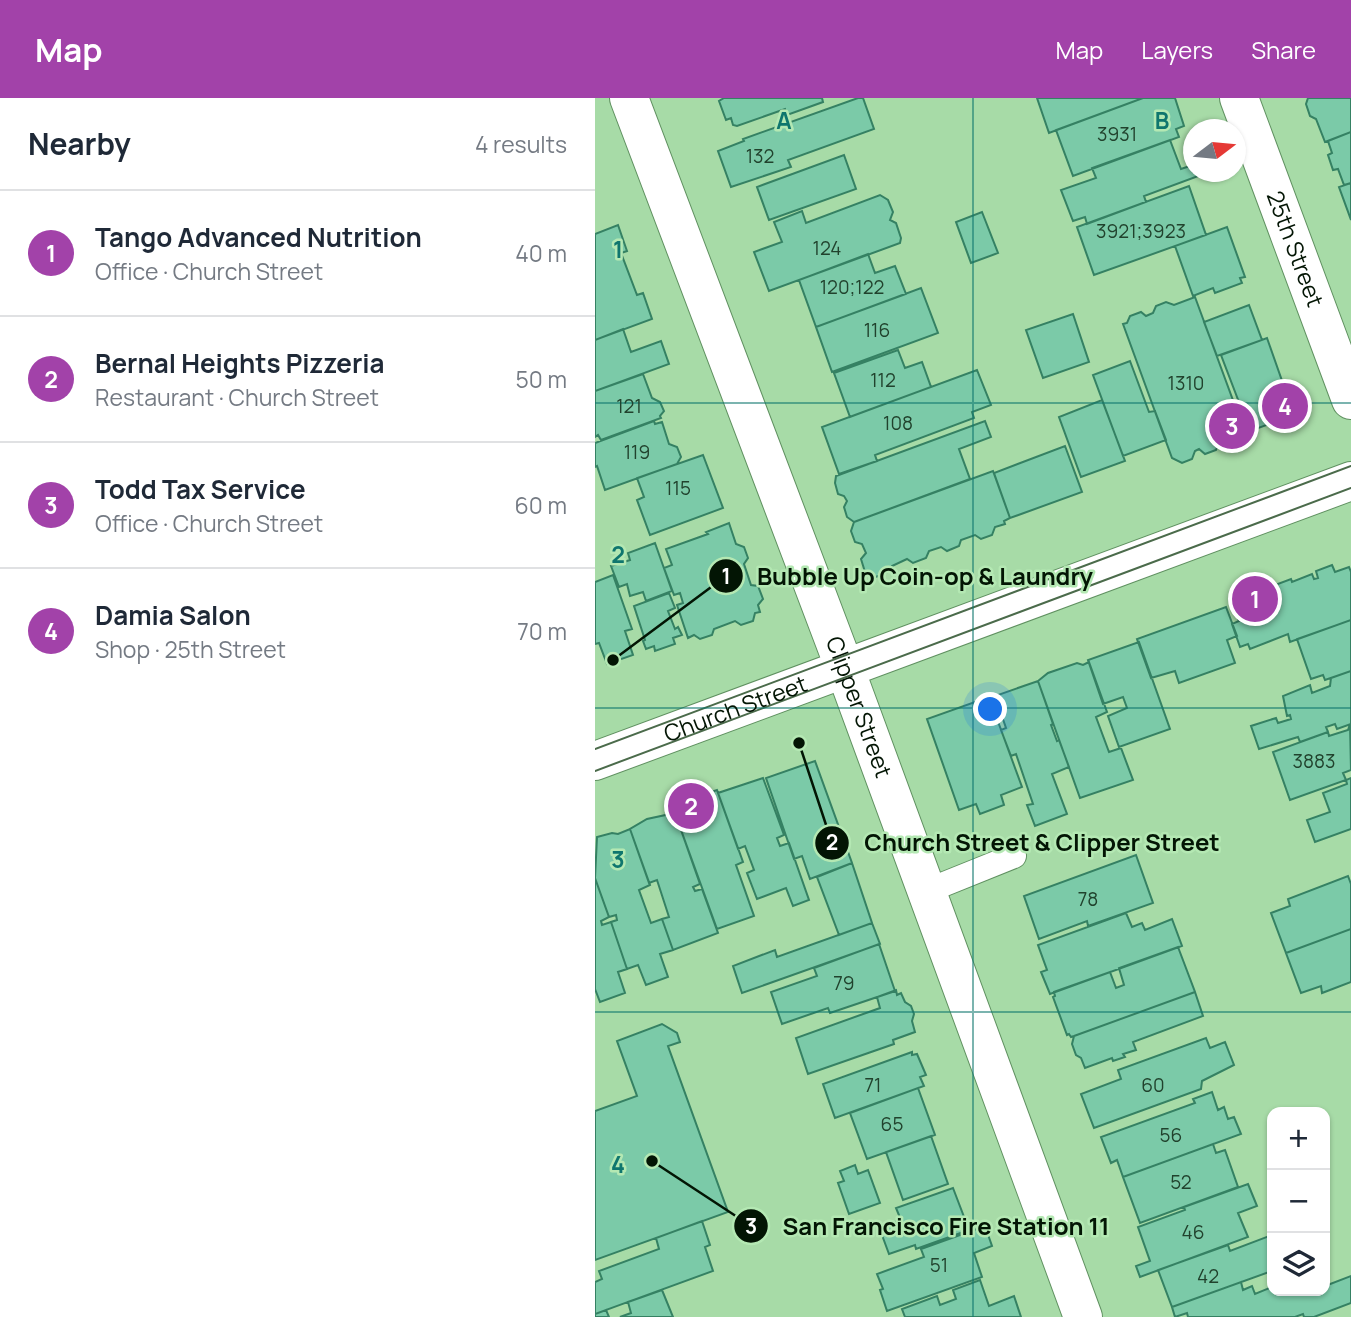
<!DOCTYPE html>
<html lang="en">
<head>
<meta charset="utf-8">
<style>
  body { margin:0; font-family:Manrope,sans-serif; background:#f2f2f3; color:#1f2937 }
  .controls { position:absolute; right:21px; bottom:21px; display:grid; overflow:hidden; border-radius:14px; box-shadow:0 2px 5px #0004 }
  .controls button { width:63px; height:63px; display:grid; place-items:center; padding:0; border:0; border-bottom:2px solid #e0e1e3; background:#fff; color:#1f2937; font:35px sans-serif }
  .compass { position:absolute; left:588px; top:21px; width:63px; height:63px; border-radius:50%; background:#fff; box-shadow:0 2px 5px #0004; rotate:74deg }
  .you { position:absolute; left:396px; top:612px; width:24px; height:24px; margin:-18px; border:5px solid #fff; border-radius:50%; background:#1a73e8; box-shadow:0 0 0 10px #1a73e833 }
  .badge { display:grid; place-items:center; width:46px; height:46px; border-radius:50%; background:#a242a9; color:#fff; font-size:23px; font-weight:700 }
  .pin { position:absolute; translate:-50% -50%; border:4px solid #fff; box-shadow:0 2px 7px #0006 }
  .list { margin:0; padding:0; list-style:none }
  h2 { display:flex; justify-content:space-between; align-items:center; height:91px; margin:0; padding:0 28px; font-size:30px }
  h2 small { font-size:23px; font-weight:400; color:#747a83 }
  .list li { display:grid; grid-template-columns:46px 1fr auto; gap:21px; align-items:center; box-sizing:border-box; height:126px; padding:0 28px; border-top:2px solid #e0e1e3 }
  .list b { display:block; font-size:26px; white-space:nowrap }
  .list p { margin:0; font-size:23px; white-space:nowrap; color:#747a83 }
  .list em { font-size:23px; font-style:normal; color:#747a83 }
  .icon { flex:none; width:38px; height:38px; fill:none; stroke:currentColor; stroke-width:2; stroke-linecap:round; stroke-linejoin:round }
  .map { position:relative; flex:none; width:756px; height:1219px; overflow:hidden }
  header { display:flex; align-items:center; gap:42px; box-sizing:border-box; height:98px; padding:0 35px; background:#a242a9; color:#fff }
  header strong { font-size:33px }
  nav { display:flex; gap:38px; margin-inline-start:auto; font-size:24px }
  main { display:flex }
  aside { flex:1; background:#fff }
  .map>svg:first-child { display:block }
</style>
</head>
<body>
<header>
<strong>Map</strong>
<nav><a>Map</a><a>Layers</a><a>Share</a></nav>
</header>
<main>
<aside>
<h2>Nearby<small>4 results</small></h2>
<ul class="list">
<li><span class="badge">1</span><div><b>Tango Advanced Nutrition</b><p>Office · Church Street</p></div><em>40 m</em></li>
<li><span class="badge">2</span><div><b>Bernal Heights Pizzeria</b><p>Restaurant · Church Street</p></div><em>50 m</em></li>
<li><span class="badge">3</span><div><b>Todd Tax Service</b><p>Office · Church Street</p></div><em>60 m</em></li>
<li><span class="badge">4</span><div><b>Damia Salon</b><p>Shop · 25th Street</p></div><em>70 m</em></li>
</ul>
</aside>
<div class="map">
<svg width="756" height="1219" viewBox="0 0 756 1219">
  <rect width="100%" height="100%" fill="#a7dba7"/>
  <!-- building -->
  <path fill="#7bcaa8" stroke="#358163" stroke-width="2" d="M129 0H227L228 4 192 17 190 11 142 28 138 27 136 20 131 22 124 3Z
    M263 0H268L279 31 193 62 196 69 136 89 123 53 149 43 148 41Z
    M442 0H548L454 35Z
    M548 0H580L589 28 581 31 584 39 478 78 461 32Z
    M713 0H756V34L730 44 721 21 715 18 711 6Z
    M756 34V85L749 87 743 71 738 72 733 57 737 55 733 43Z
    M575 42 586 71 598 67V74H604L606 77 549 98 551 104 492 126 490 119 478 123 466 92 501 80 497 70Z
    M249 57 261 91 174 122 162 89Z
    M756 85V122L744 89Z
    M594 88 611 137 499 177 482 129Z
    M285 97 293 102 298 114 295 122 301 125 306 140 305 145 174 193 159 154 187 144 179 124 207 113 211 125Z
    M387 114 403 155 376 165 361 124Z
    M23 127 32 153 26 155 42 197 48 195 57 221 0 242V136Z
    M632 129 650 179 645 180 647 185 620 195 618 190 598 198 580 148Z
    M273 156 280 175 300 168 311 196 221 229 204 182Z
    M326 190 343 235 237 274 221 229Z
    M600 199 650 335 645 343 636 347 628 342 624 344 621 352 610 356 604 351 600 353 597 361 587 365 577 360 528 226 532 225 535 218 546 214 551 218 558 215 561 208 571 204 579 207Z
    M654 207 667 242 622 258 609 224Z
    M478 216 494 264 448 280 431 232Z
    M28 231 36 254 66 243 74 266 0 293V242Z
    M672 240 699 317 655 333 626 257Z
    M303 252 310 270 327 264 336 289 255 319 239 275Z
    M535 263 554 314 560 313 571 342 528 358 498 277Z
    M382 272 396 307 377 314 379 320 280 357 282 363 244 376 227 329Z
    M48 276 57 300 65 304 69 313 65 318 66 320 6 342 3 337 0 339V293Z
    M507 302 530 363 486 379 464 319Z
    M59 323 60 326 67 324 74 346 82 349 86 359 82 366 10 392 2 368 0 369V345Z
    M390 323 396 339 364 351 375 381 259 424 252 419 249 409 252 403 249 398 243 396 240 385 241 378Z
    M470 348 487 394 415 420 399 375Z
    M108 357 128 410 55 437 42 402 49 399 42 380Z
    M398 373 415 420 409 423 410 426 400 429 397 437 386 441 380 437 366 442 364 448 352 453 346 449 334 453 331 460 318 465 312 461 297 468 295 473 281 479 270 474 266 461 271 455 267 446 260 444 256 433 259 424Z
    M134 425 141 446 149 449 153 460 149 466 156 487 163 488 168 501 163 507 165 514 160 515 158 523 146 527 140 523 119 531 117 537 105 541 99 537 93 540 82 507 88 505 85 495 79 497 69 470 77 467 71 451 113 436 111 434Z
    M60 445 77 493 51 503 48 494 35 498 32 486 24 489 16 468 35 462 33 455Z
    M737 467 740 474 754 469 756 474V522L695 544 693 536 655 551 653 546 645 549 637 526 644 523 639 510 683 494 680 487 696 481 697 484 717 476 719 481 723 480 721 473Z
    M18 477 37 531 30 533 38 557 12 566 4 545 0 546V484Z
    M74 495 80 510 73 513 80 531 83 529 87 537 78 540 80 546 60 553 59 548 51 551 48 543 50 542 39 508Z
    M631 509 642 538 632 542 640 565 584 585 580 573 556 580 542 541Z
    M756 522V573L730 582 728 577 716 581 702 541Z
    M544 544 575 631 524 649 513 618 532 610 528 599 508 606 493 562Z
    M494 564 512 614 501 619 514 654 526 650 538 682 485 700 443 583 453 575 482 565 488 567Z
    M756 573V626L742 631 740 626 731 629 733 634 705 644 703 639 664 651 656 628 681 620 683 625 696 621 695 617 692 618 688 598 715 587 717 595 735 588 736 580Z
    M443 583 458 626 456 627 462 643 464 642 474 669 457 676 472 716 440 728 432 707 438 706 421 656 416 658 406 632 411 630 400 598Z
    M394 599 427 689 406 697 409 707 385 716 381 706 364 712 332 621Z
    M755 626 756 672 748 675 751 682 695 702 678 654 733 634 734 638 753 632Z
    M220 663 257 765 215 781 207 758 199 761 171 680Z
    M168 680 189 737 182 740 185 748 194 745 214 802 198 808 191 790 162 801 152 775 159 772 150 748 143 751 123 695Z
    M756 680V731L720 744 712 722 735 714 728 695 752 686 751 682Z
    M122 692 148 764 141 767 159 818 122 831 77 707Z
    M80 715 105 786 98 789 100 793 107 791 123 835 78 852 67 821 74 819 62 782 54 785 35 731 52 721Z
    M35 731 55 787 44 792 56 825 67 821 78 852 65 856 73 879 51 887 43 867 32 871 16 824 22 822 21 817 14 819 0 780 2 739 17 735 23 736Z
    M541 757 558 805 493 828 492 823 444 841 429 798Z
    M257 765 277 825 244 837 222 779Z
    M753 778 756 786V831L691 855 676 815 695 808 693 801Z
    M0 780 14 819 6 823 7 827 16 824 32 871 23 874 30 895 5 904 0 891Z
    M531 815 537 829 547 825 550 832 577 821 587 848 455 896 446 874 452 872 443 847Z
    M277 825 285 846 147 895 138 868 180 852 182 859Z
    M756 831V884L727 895 726 888 706 895 691 855Z
    M284 846 300 893 235 915 233 910 187 926 176 894 222 878 219 870Z
    M583 849 600 894 479 938 476 939 474 936 472 937 458 899 460 898 459 894 515 874 521 890 529 887 524 870Z
    M301 892 302 897 306 895 310 904 316 908 319 916 317 923 320 934 298 942 299 946 213 976 201 940 285 910 282 899Z
    M600 894 608 918 538 944 541 952 528 956 530 959 518 963 517 960 490 970 486 960 481 957 477 946 479 938Z
    M67 926 82 935 85 944 73 948 133 1114 0 1162V1013L42 998 22 943Z
    M611 940 615 950 630 944 639 967 607 983 606 991 499 1030 486 996 526 981 523 972Z
    M317 954V957L322 956 331 977 325 979 329 988 240 1020 228 986Z
    M323 990 340 1037 272 1061 255 1015Z
    M617 994 623 1012 629 1009 633 1021 639 1019 646 1036 528 1079 522 1062 516 1065 506 1039 600 1005 598 1001Z
    M336 1038 353 1086 308 1102 291 1054Z
    M618 1046 621 1055 630 1052 643 1089 545 1125 528 1079Z
    M260 1067 263 1076 273 1072 285 1105 254 1116 243 1085 249 1083 245 1073Z
    M653 1086 662 1108 643 1115 653 1139 545 1179 541 1168 555 1163 543 1129 590 1112 589 1109Z
    M358 1090 374 1132 321 1151 320 1147 294 1156 284 1129 306 1122 301 1110Z
    M107 1123 115 1147 110 1149 118 1173 0 1216V1184L7 1181 4 1173 64 1151 61 1140Z
    M390 1128 397 1148 379 1155 387 1179 292 1213 285 1192 288 1191 282 1176 329 1159 326 1151Z
    M677 1137V1173L577 1209 563 1172 633 1147 635 1153Z
    M756 1178V1205L719 1219H709L708 1216 700 1219H593L592 1215 580 1219 577 1209 646 1184 648 1192 657 1188 660 1196 677 1189V1193H730V1188Z
    M385 1182 394 1208 419 1198 426 1219H310L307 1211 342 1198 345 1207 361 1201 358 1192Z
    M67 1192 78 1219H25L36 1215 33 1204Z
    M11 1212 14 1219H0V1216Z"/>
  <g fill="none" stroke-linecap="round" stroke-linejoin="round">
    <defs>
      <path id="service" d="M332 793 419 758"/>
      <g id="minor">
        <path id="s1" d="M644 0 756 302"/>
        <path id="s2" d="M0 663 756 383"/>
      </g>
      <g id="tertiary">
        <path id="s3" d="M34 0 250 571 488 1219"/>
      </g>
    </defs>
    <!-- service casing -->
    <use href="#service" stroke="#609161" stroke-width="26"/>
    <!-- minor casing -->
    <use href="#minor" stroke="#609161" stroke-width="40"/>
    <!-- tertiary casing -->
    <use href="#tertiary" stroke="#609161" stroke-width="40"/>
    <!-- service -->
    <use href="#service" stroke="#fff" stroke-width="24"/>
    <!-- minor -->
    <use href="#minor" stroke="#fff" stroke-width="38"/>
    <!-- tertiary -->
    <use href="#tertiary" stroke="#fff" stroke-width="38"/>
    <!-- tram -->
    <path stroke="#4b6b4b" stroke-width="2" d="M0 651 756 368
      M0 673 756 390"/>
  </g>
  <!-- grid -->
  <path fill="none" stroke="#0f766e" stroke-width="2" stroke-opacity="0.55" d="M378 0V1219M0 305H756M0 610H756M0 914H756"/>
  <g text-anchor="middle" stroke-width="5" stroke-linejoin="round" paint-order="stroke">
    <!-- number labels -->
    <g font-size="19" fill="#21422d">
      <text x="522" y="43">3931</text>
      <text x="165" y="65">132</text>
      <text x="546" y="140">3921;3923</text>
      <text x="232" y="157">124</text>
      <text x="257" y="196">120;122</text>
      <text x="282" y="239">116</text>
      <text x="288" y="289">112</text>
      <text x="591" y="292">1310</text>
      <text x="34" y="315">121</text>
      <text x="303" y="332">108</text>
      <text x="42" y="361">119</text>
      <text x="83" y="397">115</text>
      <text x="719" y="670">3883</text>
      <text x="493" y="808">78</text>
      <text x="249" y="892">79</text>
      <text x="278" y="994">71</text>
      <text x="558" y="994">60</text>
      <text x="297" y="1033">65</text>
      <text x="576" y="1044">56</text>
      <text x="586" y="1091">52</text>
      <text x="598" y="1141">46</text>
      <text x="344" y="1174">51</text>
      <text x="613" y="1185">42</text>
    </g>
    <!-- street labels -->
    <g font-size="23" fill="#031504" stroke="#b4e8b3">
      <text dy="8" stroke="none"><textPath href="#s1" startOffset="161">25th Street</textPath></text>
      <text dy="8" stroke="none"><textPath href="#s3" startOffset="651">Clipper Street</textPath></text>
      <text dy="8" stroke="none"><textPath href="#s2" startOffset="150">Church Street</textPath></text>
    </g>
  </g>
  <g font-size="23" text-anchor="middle" font-weight="bold" fill="#0f766e" stroke="#b4e8b3" stroke-width="5" stroke-linejoin="round" paint-order="stroke">
    <text x="189" y="31">A</text>
    <text x="567" y="31">B</text>
    <text x="23" y="160">1</text>
    <text x="23" y="465">2</text>
    <text x="23" y="770">3</text>
    <text x="23" y="1075">4</text>
  </g>
  <!-- callouts -->
  <path fill="none" stroke="#031504" stroke-width="2.5" d="M18 562L131 478M204 645L237 745M57 1063L156 1128"/>
  <g fill="#031504" stroke="#b4e8b3" stroke-width="2.5">
    <circle cx="18" cy="562" r="7"/>
    <circle cx="204" cy="645" r="7"/>
    <circle cx="57" cy="1063" r="7"/>
    <circle cx="131" cy="478" r="18"/>
    <circle cx="237" cy="745" r="18"/>
    <circle cx="156" cy="1128" r="18"/>
  </g>
  <g font-size="21" text-anchor="middle" font-weight="bold" fill="#fff">
    <text x="131" y="486">1</text>
    <text x="237" y="752">2</text>
    <text x="156" y="1136">3</text>
  </g>
  <g font-size="24" text-anchor="middle" font-weight="bold" fill="#031504" stroke="#b4e8b3" stroke-width="5" stroke-linejoin="round" paint-order="stroke">
    <text x="330" y="487">Bubble Up Coin-op &amp; Laundry</text>
    <text x="447" y="753">Church Street &amp; Clipper Street</text>
    <text x="351" y="1137">San Francisco Fire Station 11</text>
  </g>
</svg>
<div class="controls">
<button>+</button>
<button>−</button>
<button><svg class="icon" aria-label="layers" viewBox="0 0 24 24"><path d="M12 4l9 5-9 5-9-5zM3 14l9 5 9-5"/></svg></button>
</div>
<svg class="compass" viewBox="-18 -18 36 36"><path d="M0-13l5 13h-10z" fill="#e53935"/><path d="M0 13l5-13h-10z" fill="#747a83"/></svg>
<div class="you"></div>
<div class="pin badge" style="left:660px;top:501px">1</div>
<div class="pin badge" style="left:96px;top:708px">2</div>
<div class="pin badge" style="left:637px;top:328px">3</div>
<div class="pin badge" style="left:690px;top:308px">4</div>
</div>
</main>
</body>
</html>
